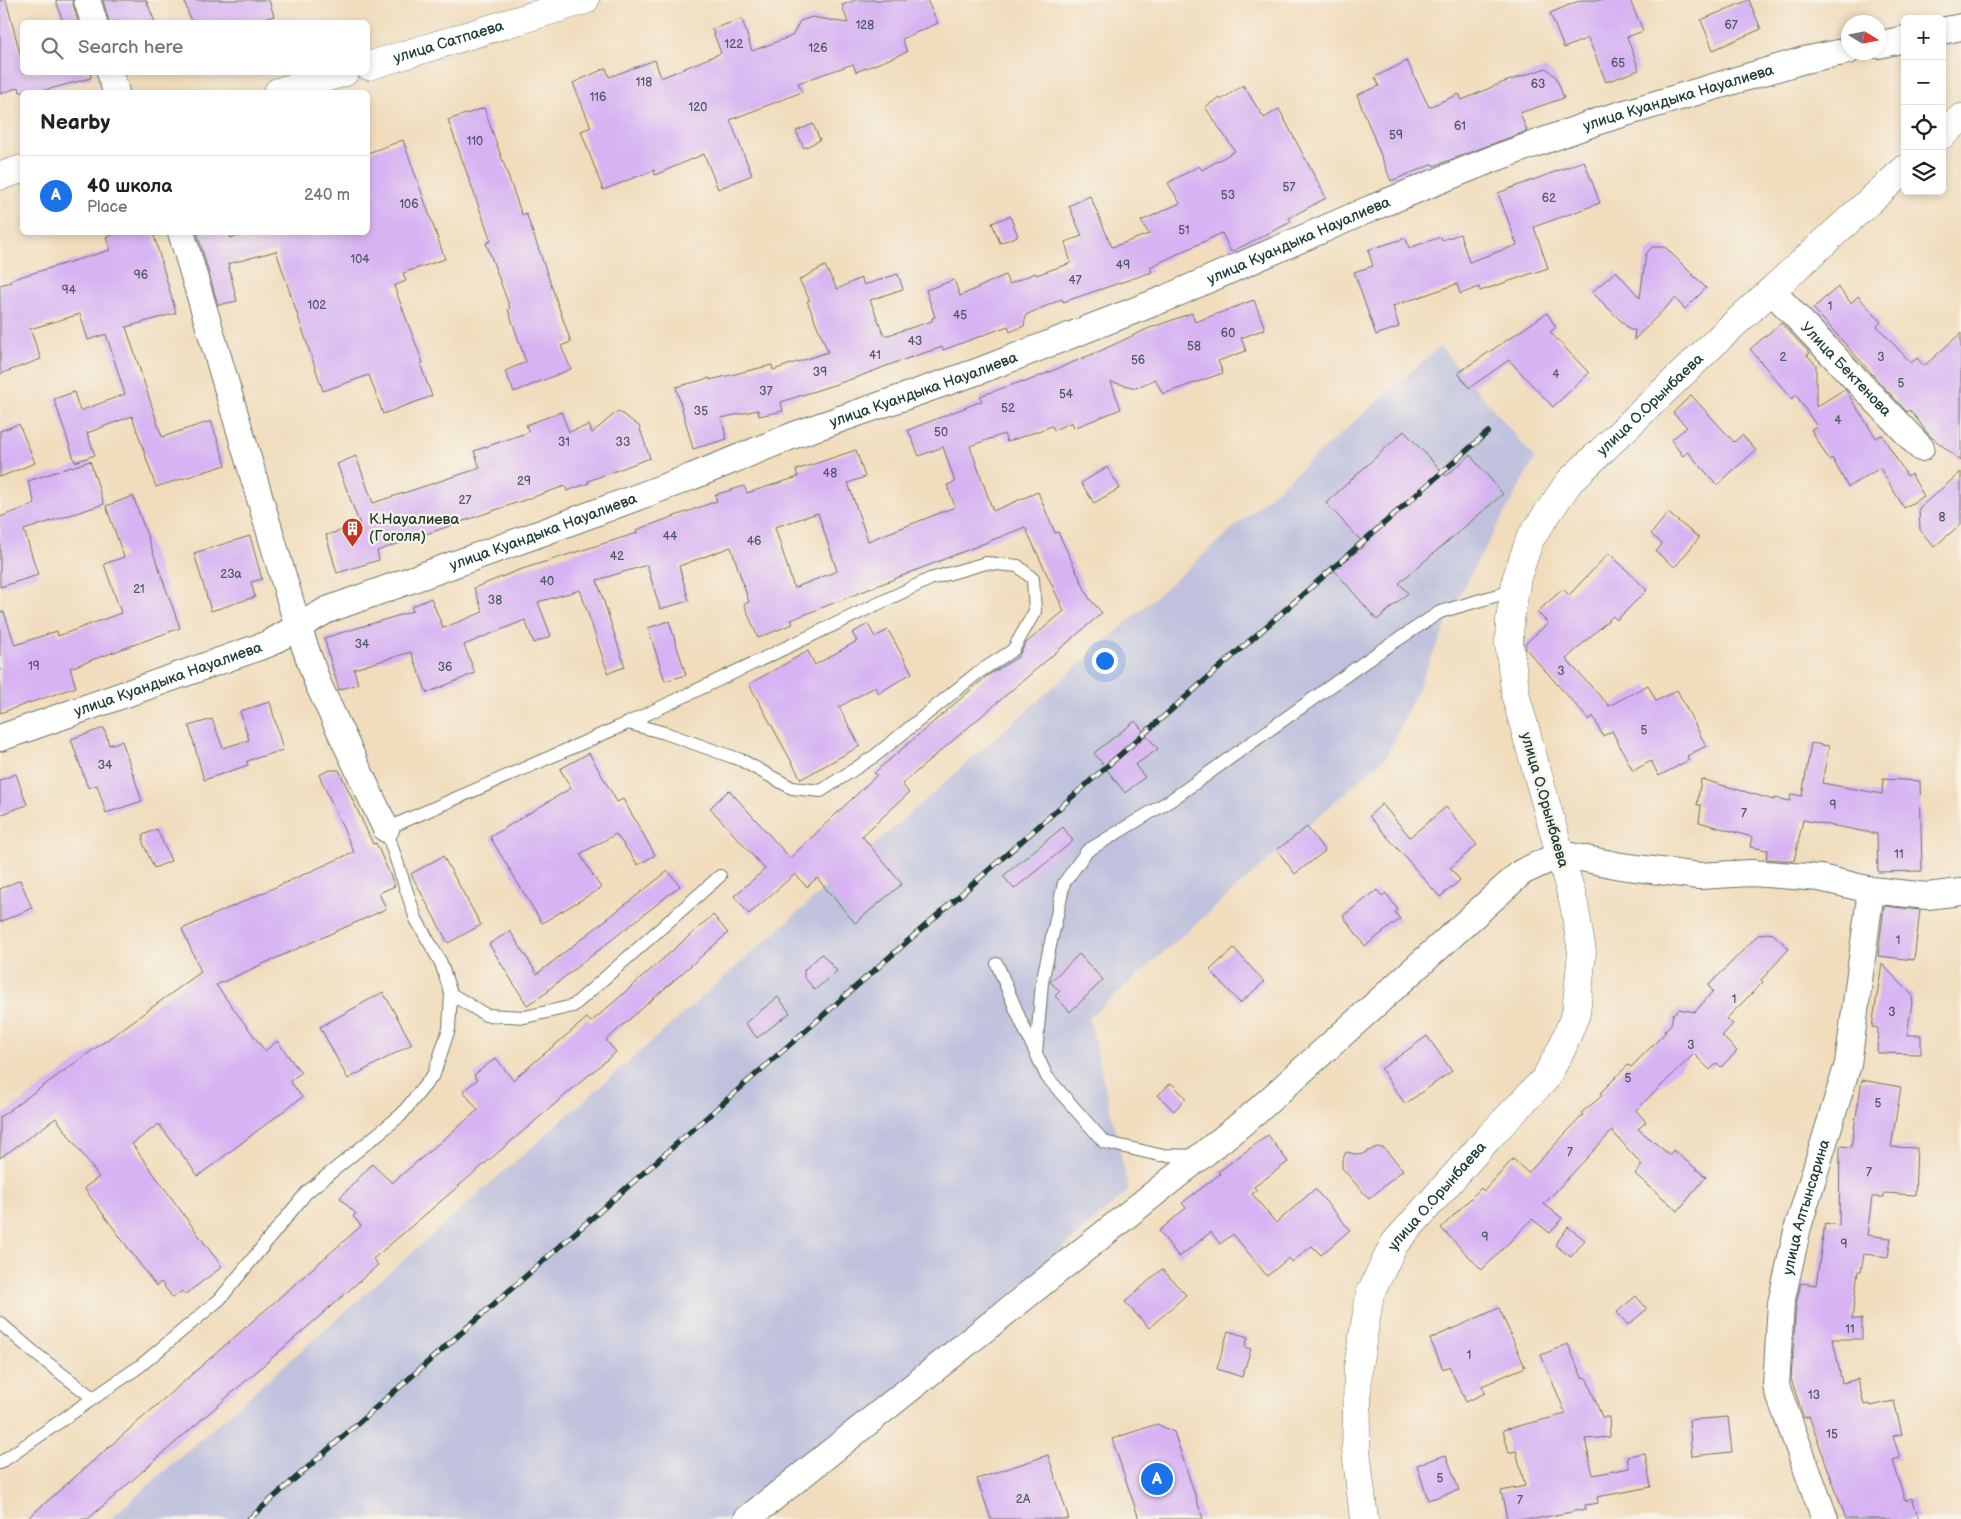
<!DOCTYPE html>
<html lang="en">
<head>
<meta charset="utf-8">
<style>
  body { margin:0; font-family:"Balsamiq Sans",sans-serif; background:#f2f2f2; color:#222 }
  .controls { position:absolute; right:15px; top:15px; display:grid; overflow:hidden; border-radius:8px; box-shadow:0 2px 8px #0003 }
  .controls button { width:45px; height:45px; display:grid; place-items:center; padding:0; border:0; border-bottom:1px solid #e0e0e0; background:#fff; color:#222; font:25px sans-serif }
  .compass { position:absolute; left:1841px; top:15px; width:45px; height:45px; border-radius:50%; background:#fff; box-shadow:0 2px 8px #0003; rotate:100deg }
  .you { position:absolute; left:1104px; top:660px; width:18px; height:18px; margin:-12px; border:4px solid #fff; border-radius:50%; background:#1a73e8; box-shadow:0 0 0 8px #1a73e833 }
  .badge { display:grid; place-items:center; width:32px; height:32px; border-radius:50%; background:#1a73e8; color:#fff; font-size:16px; font-weight:700 }
  .pin { position:absolute; translate:-50% -50%; border:2px solid #fff; box-shadow:0 1px 5px #0006 }
  .list { margin:0; padding:0; list-style:none }
  h2 { display:flex; justify-content:space-between; align-items:center; height:65px; margin:0; padding:0 20px; font-size:21px }
  h2 small { font-size:16px; font-weight:400; color:#767676 }
  .list li { display:grid; grid-template-columns:32px 1fr auto; gap:15px; align-items:center; box-sizing:border-box; height:80px; padding:0 20px; border-top:1px solid #e0e0e0 }
  .list b { display:block; font-size:19px; white-space:nowrap }
  .list p { margin:0; font-size:16px; white-space:nowrap; color:#767676 }
  .list em { font-size:16px; font-style:normal; color:#767676 }
  .icon { flex:none; width:28px; height:28px; fill:none; stroke:currentColor; stroke-width:2; stroke-linecap:round; stroke-linejoin:round }
  .map { position:relative; flex:none; width:1961px; height:1519px; overflow:hidden }
  .search { position:absolute; background:#fff; box-shadow:0 2px 8px #0003; left:20px; top:20px; width:350px; height:55px; display:flex; align-items:center; gap:12px; box-sizing:border-box; padding:0 18px; border-radius:8px; color:#767676; font-size:19px }
  .panel { position:absolute; background:#fff; box-shadow:0 2px 8px #0003; left:20px; top:90px; width:350px; height:145px; border-radius:8px }
  .map>svg:first-child { display:block }
</style>
</head>
<body>
<div class="map">
<svg width="1961" height="1519" viewBox="0 0 1961 1519">
  <rect width="100%" height="100%" fill="#f7f3e8"/>
  <filter id="ink" filterUnits="userSpaceOnUse"><feTurbulence type="fractalNoise" baseFrequency=".02" numOctaves="2"/><feDisplacementMap in="SourceGraphic" scale="10" xChannelSelector="R" yChannelSelector="G"/><feConvolveMatrix kernelMatrix="1 2 1 2 8 2 1 2 1" color-interpolation-filters="sRGB"/></filter>
  <filter id="wash" filterUnits="userSpaceOnUse"><feTurbulence type="fractalNoise" baseFrequency=".0096" numOctaves="4" result="noise"/><feDisplacementMap in="SourceGraphic" scale="20" xChannelSelector="R" yChannelSelector="G"/><feGaussianBlur stdDeviation="1.12" result="paint"/><feColorMatrix in="noise" values="0 0 0 0 0 0 0 0 0 0 0 0 0 0 0 0 0 1.4 0 .05"/><feComposite in="paint" operator="in"/></filter>
  <g filter="url(#wash)">
    <rect width="100%" height="100%" fill="#f1ddbd"/>
    <!-- industrial -->
    <path fill="#c0c2dd" d="M1440 346 1535 459 1465 584 1387 756 1089 1018 1129 1190 757 1519H110Z"/>
    <g id="blocks">
      <!-- building -->
      <path fill="#d7b3f3" fill-rule="evenodd" d="M0 0H6L22 61V72H90L91 78 38 92H20L19 87 0 94Z
        M56 0H72L78 22H63Z
        M103 0H146L155 22H109Z
        M184 0H269L274 16 253 22H191Z
        M856 0H927L938 23 902 39 907 52 856 72 853 64 798 83 802 92 730 120 752 175 718 189 704 154 655 175 654 170 603 190 581 131 591 127 573 83 606 68 609 77 655 60 661 78 721 53 712 29 742 19 752 51 792 36 800 21 812 17 848 23 842 5Z
        M1581 0H1630L1643 31 1627 37 1639 70 1606 82 1588 38 1564 48 1550 13Z
        M1749 0 1761 29 1713 50 1701 20Z
        M1407 61 1429 107 1459 94 1462 100 1499 84 1546 68 1556 77 1564 98 1520 113 1527 131 1434 166 1433 164 1391 181 1357 95 1379 86 1375 77Z
        M1243 85 1264 118 1279 109 1326 198 1289 218 1291 222 1231 252 1222 233 1150 267 1152 272 1063 302 1062 299 1026 315 1024 326 1010 332 1008 326 943 350 942 347 897 362 858 377 781 402 783 411 759 416 758 410 721 418 727 439 693 449 676 387 710 378V380L772 365 773 370 828 352 807 301 810 300 799 280 825 266 837 289 861 278 864 285 898 274 903 289 870 300 884 335H888L932 321V318L935 317 926 290 954 280 960 296 1005 275 1009 284 1035 273 1036 275 1071 263 1065 242 1082 236 1069 206 1090 196 1112 247 1149 234 1141 221 1180 203 1168 183 1199 166 1202 170 1235 151 1205 107 1219 98 1221 100Z
        M484 108 522 215 526 213 571 342 561 346 571 369 514 392 505 371 526 362 508 309 510 308 486 243 491 241 448 120Z
        M813 124 820 140 804 148 796 131Z
        M403 140 445 259 403 273 406 281 394 286 423 363 420 364 432 396 383 414 369 375 323 391 276 251 228 264 237 301 218 305 197 232H229L231 238 252 232H368V153Z
        M1584 161 1600 203 1534 227 1548 268 1480 291 1479 287 1460 294 1457 284 1393 306 1399 327 1376 335 1354 272 1373 266 1368 250 1406 238 1409 248 1441 237 1442 240 1460 234 1469 262 1517 245 1498 193Z
        M1010 216 1018 236 1000 243 992 223Z
        M121 232H153L176 313 126 327 162 437 211 421 226 465 156 487 132 416 87 433 95 455 75 462 54 399 74 392 80 411 125 394 106 334 88 340 80 314 30 329 41 359 0 374V285L11 282 10 280 110 250 106 237Z
        M1652 247H1665L1706 288 1685 309 1675 298 1634 340 1635 330H1630L1592 292 1616 271 1640 298 1646 254Z
        M1838 287 1851 303 1858 296 1881 322 1877 326 1911 363 1917 358 1924 366 1961 333V461L1928 434 1910 410 1907 412 1881 384 1813 308Z
        M1254 300 1265 329 1241 338 1246 351 1218 361 1223 373 1163 394 1155 379 1136 388 1111 382 1121 409 1074 428 1072 422 1054 430 1052 426 1007 442 1004 434 970 446 993 511 1038 492 1055 533 1058 532 1089 598 1102 613 902 784 909 793 862 836 902 884 855 923 817 878 807 887 795 874 749 914 734 896 765 869 710 808 729 790 790 858 877 775 874 773 987 676 1018 657 1026 643 1064 611 1025 527 791 620 793 624 758 638 744 604 749 602 731 547 679 566 689 601 660 609 647 565 597 580 625 667 608 673 580 590 538 602 551 636 534 643 525 620 464 645 475 673 427 693 411 652 354 669 358 684 339 690 324 638 413 611 411 607 431 598 443 628 483 612 474 588 519 570 637 533 636 530 717 501 715 495 744 486 747 493 798 477 796 470 856 450 865 477 848 483 868 541 955 507 947 485 955 482 943 447 919 456 908 430 982 401 980 396 1023 381V383L1100 351 1147 329 1192 313 1195 322ZM818 513 837 571 794 588 775 527Z
        M1547 313 1556 327 1550 332 1589 373 1553 407 1509 360 1469 388 1458 373Z
        M1781 323 1810 353 1807 355 1816 365V407L1845 389 1876 438 1882 435 1907 476 1911 474 1924 496 1904 508 1880 468 1848 487 1832 458 1829 460 1811 430 1817 427 1796 395 1792 399 1750 349Z
        M1691 395 1734 442 1742 435 1756 450 1717 485 1688 452 1683 456 1671 440 1687 427 1673 413Z
        M618 411 639 426 650 458 588 481 589 483 567 491 565 486 377 551 379 560 337 573 326 535 360 525 337 464 356 456 373 503 480 468 474 451 529 432 526 425 561 412 569 432 589 425 592 433Z
        M19 424 35 463 0 477V431Z
        M1404 431 1446 476 1470 455 1503 494 1399 583 1408 593 1377 620 1334 570 1365 545 1326 503Z
        M90 461 104 504 24 530 38 575 0 587V517L35 504 28 481Z
        M1107 467 1120 488 1094 503 1081 483Z
        M1961 472V524L1934 547 1920 530 1919 508Z
        M133 496 180 628 70 668 76 687 0 713V612H4L15 645 57 631 58 636 121 613 104 564 124 557 106 506Z
        M1668 513 1699 538 1675 567 1656 552 1662 544 1651 534Z
        M250 536 262 579 251 582 255 597 211 611 194 553Z
        M1609 553 1647 590 1617 620 1613 616 1566 659 1609 706 1648 685 1656 701 1677 690 1706 746 1687 756 1689 760 1659 776 1651 761 1633 771 1612 731 1603 736 1593 716 1589 720 1526 649 1525 644 1548 623 1537 612 1563 589 1569 595Z
        M669 621 686 675 665 681 648 628Z
        M868 624 875 637 888 630 912 673 879 693 875 687 839 707 860 746 801 779 749 684 808 651 815 665 857 641 852 633Z
        M270 702 283 750 247 761 248 765 204 780 189 726 212 719 223 748 249 740 240 711Z
        M1135 721 1158 749 1135 765 1145 777 1125 793 1094 753Z
        M104 728 109 745 122 741 142 801 106 813 97 785 88 788 71 739Z
        M1811 743 1829 746 1822 783 1882 794 1883 779 1920 781 1922 871 1878 872 1877 834 1803 820 1794 861 1766 859 1768 850 1750 847 1752 837 1699 822 1701 805H1697L1701 779 1774 800 1775 798 1790 801 1791 794 1802 796Z
        M589 753 617 802 623 799 655 855 638 865 616 834 580 854 601 888 542 923 490 837 571 788 560 769Z
        M330 770H339L373 844 376 843 395 886 379 893 386 909 216 985 265 1051 277 1041 301 1073 290 1081 302 1097 198 1176 159 1124 132 1144 222 1267 184 1295 182 1291 173 1298 161 1282 156 1286 84 1188 99 1177 56 1118 0 1158V1117L201 972 182 929 354 852 319 775Z
        M16 774 27 805 0 815V780Z
        M1382 804 1410 837 1446 807 1477 845 1450 868 1460 880 1440 897 1369 816Z
        M1063 827 1073 841 1014 889 1003 876Z
        M1307 827 1325 851 1295 874 1277 850Z
        M157 829 171 861 154 868 143 843V835Z
        M443 856 481 925 448 943 411 874Z
        M668 871 680 886 548 990 549 991 527 1005 489 944 510 931 537 974Z
        M20 880 32 908 0 922V889Z
        M1377 890 1382 896 1386 893 1398 910 1395 912 1400 919 1365 946 1343 916Z
        M1884 906 1920 910 1914 960 1878 956Z
        M713 915 728 933 606 1040 616 1052 373 1259 378 1265 88 1519H27L361 1226 353 1216 356 1214 340 1198 372 1164 392 1183 478 1110 463 1091 477 1080 474 1075 496 1058 513 1080 587 1018 591 1022Z
        M1767 933 1773 934 1789 949 1761 980 1763 982 1726 1019 1733 1024 1722 1036 1737 1051 1721 1067 1717 1063 1710 1070 1694 1054 1636 1110 1646 1122 1638 1129 1670 1155 1673 1150 1706 1177 1678 1211 1635 1174 1642 1165 1612 1131 1544 1204 1562 1218 1550 1233 1532 1219 1482 1270 1441 1228 1481 1188 1484 1191 1513 1159 1528 1173 1583 1115 1581 1113 1602 1096 1600 1093 1628 1065 1631 1067 1666 1032 1664 1031 1671 1024 1673 1014 1679 1009 1695 1012 1713 991 1708 986 1758 935Z
        M1234 948 1264 982 1240 1003 1210 970Z
        M822 954 837 971 815 990 804 977V970Z
        M1079 954 1103 980 1070 1012 1055 996 1060 991 1050 982Z
        M1882 964 1913 996 1907 1035H1921V1054L1877 1053 1878 1028 1872 1027Z
        M383 992 412 1044 348 1079 320 1027Z
        M778 997 790 1013 757 1038 745 1023Z
        M1427 1036 1452 1071 1405 1104 1381 1069Z
        M1862 1080 1901 1087 1891 1147 1917 1148 1915 1195 1884 1193V1197H1872L1867 1235 1891 1238 1888 1257 1864 1254 1861 1271H1858L1852 1319H1862V1339H1833L1842 1383 1858 1379 1864 1405 1869 1404 1870 1406 1894 1401 1902 1434 1893 1436 1900 1458 1893 1460 1905 1501 1912 1498 1919 1519H1846L1809 1416 1804 1418 1791 1379 1796 1305 1801 1283 1816 1285 1825 1223 1839 1225 1840 1146 1851 1147Z
        M1171 1083 1186 1098 1174 1111 1158 1095Z
        M1268 1135 1288 1162 1254 1187 1257 1190 1252 1194 1276 1223 1315 1189 1350 1230 1321 1255 1312 1246 1292 1262 1289 1258 1267 1276 1233 1234 1220 1244 1211 1232 1179 1257 1159 1231 1186 1208 1182 1203 1220 1174 1218 1172Z
        M1377 1147 1384 1148 1403 1170 1369 1199 1342 1168V1161L1346 1152 1360 1155Z
        M1568 1227 1585 1240 1571 1257 1555 1245Z
        M1162 1269 1186 1295 1149 1328 1125 1302Z
        M1636 1296 1647 1309 1628 1325 1617 1312Z
        M1499 1308 1525 1367 1482 1386 1485 1393 1466 1402 1449 1366 1443 1369 1430 1339Z
        M1228 1331 1248 1337 1245 1347 1251 1349 1242 1377 1217 1369Z
        M1568 1344 1582 1378 1586 1377 1602 1417H1609L1610 1437 1585 1439 1593 1475 1629 1468 1627 1456 1645 1453 1651 1487 1597 1497 1598 1503 1585 1505 1586 1509 1535 1519H1507L1501 1491 1525 1486 1516 1451 1509 1453 1503 1430 1566 1414 1541 1355Z
        M1728 1417 1732 1452 1692 1456 1689 1420Z
        M1157 1424 1174 1432 1203 1519H1139L1112 1439Z
        M1048 1455 1069 1519H991L977 1479Z
        M1446 1455 1459 1490 1428 1500 1417 1465Z"/>
    </g>
  </g>
  <g filter="url(#ink)">
    <use href="#blocks" fill-opacity="0" stroke="#687564" stroke-width="1"/>
    <g fill="none" stroke-linecap="round" stroke-linejoin="round">
      <defs>
        <path id="service" d="M997 964 1020 1019 1047 1077 1104 1142 1159 1155 1198 1156
          M451 994 486 1015 525 1017 573 1006 720 876
          M1036 1054 1042 982 1064 883 1087 851 1171 800 1373 656 1440 612 1515 590
          M0 1323 36 1354 93 1398
          M0 1463 140 1366 220 1299 307 1192 401 1115 434 1074 449 1029 451 994 441 963 416 919 386 829 628 723 930 579 986 563 1018 566 1033 579 1035 611 1013 650 976 674 876 755 821 791 792 788 741 760 665 733 628 723"/>
        <g id="minor">
          <path d="M87 0 94 22"/>
          <path d="M1942 31 1961 27"/>
          <path d="M1878 45 1905 39"/>
          <path d="M110 72 116 92"/>
          <path d="M181 232 298 627 318 684 386 829"/>
          <path id="s1" d="M1771 290 1921 448"/>
          <path id="s2" d="M0 738 268 644 327 610 544 532 691 477 797 434 979 371 1164 299 1372 208 1490 160 1602 120 1804 60 1848 51"/>
          <path d="M747 1519 1255 1113 1522 872 1561 854 1621 866 1699 876 1751 873 1820 878 1871 890 1927 896 1961 892"/>
          <path id="s3" d="M1825 1519 1776 1386 1781 1303 1798 1227 1848 1064 1871 890"/>
        </g>
        <g id="tertiary">
          <path id="s4" d="M368 66 585 0"/>
          <path d="M278 92 345 72"/>
          <path d="M1942 135 1961 118"/>
          <path d="M0 176 22 169"/>
          <path id="s5" d="M1364 1519 1356 1450 1358 1367 1370 1294 1394 1244 1490 1136 1545 1079 1562 1048 1576 1013 1582 952 1574 904 1516 697 1509 643 1510 620 1517 577 1530 539 1569 482 1731 327 1905 169"/>
        </g>
      </defs>
      <!-- service casing -->
      <use href="#service" stroke="#687564" stroke-width="14"/>
      <!-- minor casing -->
      <use href="#minor" stroke="#687564" stroke-width="28"/>
      <!-- tertiary casing -->
      <use href="#tertiary" stroke="#687564" stroke-width="29"/>
      <!-- service -->
      <use href="#service" stroke="#fff" stroke-width="12"/>
      <!-- minor -->
      <use href="#minor" stroke="#fff" stroke-width="26"/>
      <!-- tertiary -->
      <use href="#tertiary" stroke="#fff" stroke-width="28"/>
      <defs>
        <path id="rail" d="M249 1519 1488 432"/>
      </defs>
      <!-- rail casing -->
      <use href="#rail" stroke="#1f3d34" stroke-width="5.5"/>
      <!-- rail -->
      <use href="#rail" stroke="#f7f3e8" stroke-width="4" stroke-dasharray="11" stroke-linecap="butt"/>
    </g>
  </g>
  <!-- icons -->
  <defs>
    <symbol id="building-pin" viewBox="-11 -11 22 30"><path d="M0 17L-7.5 6A9.5 9.5 0 1 1 7.5 6Z" fill="#c8321e" stroke="#f7f3e8"/><path d="M-4-6H4V6H1V3H-1V6H-4ZM-2.5-4.3h1.7v1.8h-1.7ZM.8-4.3h1.7v1.8H.8ZM-2.5-1h1.7V.8h-1.7ZM.8-1h1.7V.8H.8Z" fill="#fff"/></symbol>
  </defs>
  <g fill-rule="evenodd">
    <use href="#building-pin" x="340" y="516" width="25" height="34"/>
  </g>
  <g text-anchor="middle" stroke-width="4.5" stroke-linejoin="round" paint-order="stroke">
    <!-- number labels -->
    <g font-size="12" fill="#4d5a64">
      <text x="865" y="29">128</text>
      <text x="1731" y="29">67</text>
      <text x="734" y="48">122</text>
      <text x="818" y="52">126</text>
      <text x="1618" y="67">65</text>
      <text x="644" y="86">118</text>
      <text x="1538" y="88">63</text>
      <text x="598" y="101">116</text>
      <text x="698" y="111">120</text>
      <text x="1460" y="130">61</text>
      <text x="1396" y="139">59</text>
      <text x="475" y="145">110</text>
      <text x="1289" y="191">57</text>
      <text x="1228" y="199">53</text>
      <text x="1549" y="202">62</text>
      <text x="409" y="208">106</text>
      <text x="1184" y="234">51</text>
      <text x="360" y="263">104</text>
      <text x="1123" y="269">49</text>
      <text x="141" y="279">96</text>
      <text x="1075" y="284">47</text>
      <text x="69" y="294">94</text>
      <text x="317" y="309">102</text>
      <text x="1830" y="310">1</text>
      <text x="960" y="319">45</text>
      <text x="1228" y="337">60</text>
      <text x="915" y="345">43</text>
      <text x="1194" y="350">58</text>
      <text x="875" y="359">41</text>
      <text x="1783" y="361">2</text>
      <text x="1881" y="361">3</text>
      <text x="1138" y="364">56</text>
      <text x="820" y="376">39</text>
      <text x="1556" y="378">4</text>
      <text x="1901" y="387">5</text>
      <text x="766" y="395">37</text>
      <text x="1066" y="398">54</text>
      <text x="1008" y="412">52</text>
      <text x="701" y="415">35</text>
      <text x="1838" y="424">4</text>
      <text x="941" y="436">50</text>
      <text x="564" y="446">31</text>
      <text x="623" y="446">33</text>
      <text x="830" y="477">48</text>
      <text x="524" y="485">29</text>
      <text x="465" y="504">27</text>
      <text x="1942" y="521">8</text>
      <text x="670" y="540">44</text>
      <text x="754" y="545">46</text>
      <text x="617" y="560">42</text>
      <text x="231" y="578">23а</text>
      <text x="547" y="585">40</text>
      <text x="139" y="593">21</text>
      <text x="495" y="604">38</text>
      <text x="362" y="648">34</text>
      <text x="34" y="670">19</text>
      <text x="445" y="671">36</text>
      <text x="1561" y="675">3</text>
      <text x="1644" y="734">5</text>
      <text x="105" y="769">34</text>
      <text x="1833" y="809">9</text>
      <text x="1744" y="817">7</text>
      <text x="1899" y="858">11</text>
      <text x="1898" y="944">1</text>
      <text x="1734" y="1003">1</text>
      <text x="1892" y="1016">3</text>
      <text x="1691" y="1049">3</text>
      <text x="1628" y="1082">5</text>
      <text x="1878" y="1107">5</text>
      <text x="1570" y="1156">7</text>
      <text x="1869" y="1176">7</text>
      <text x="1485" y="1241">9</text>
      <text x="1844" y="1248">9</text>
      <text x="1850" y="1333">11</text>
      <text x="1469" y="1359">1</text>
      <text x="1814" y="1399">13</text>
      <text x="1832" y="1438">15</text>
      <text x="1440" y="1482">5</text>
      <text x="1023" y="1503">2А</text>
      <text x="1520" y="1504">7</text>
    </g>
    <!-- street labels -->
    <g font-size="15" fill="#1f3d34" stroke="#f7f3e8">
      <text dy="5" stroke="none"><textPath href="#s4" startOffset="84">улица Сатпаева</textPath></text>
      <text dy="5" stroke="none"><textPath href="#s2" startOffset="1798">улица Куандыка Науалиева</textPath></text>
      <text dy="5" stroke="none"><textPath href="#s2" startOffset="1392">улица Куандыка Науалиева</textPath></text>
      <text dy="5" stroke="none"><textPath href="#s1" startOffset="109">Улица Бектенова</textPath></text>
      <text dy="5" stroke="none"><textPath href="#s2" startOffset="988">улица Куандыка Науалиева</textPath></text>
      <text dy="5" stroke="none"><textPath href="#s5" startOffset="1246">улица О.Орынбаева</textPath></text>
      <text dy="5" stroke="none"><textPath href="#s2" startOffset="582">улица Куандыка Науалиева</textPath></text>
      <text dy="5" stroke="none"><textPath href="#s2" startOffset="178">улица Куандыка Науалиева</textPath></text>
      <text transform="translate(1545 800) rotate(74)" y="5">улица О.Орынбаева</text>
      <text dy="5" stroke="none"><textPath href="#s5" startOffset="346">улица О.Орынбаева</textPath></text>
      <text dy="5" stroke="none"><textPath href="#s3" startOffset="324">улица Алтынсарина</textPath></text>
    </g>
    <!-- poi labels -->
    <g font-size="15" fill="#1f3d34" stroke="#f7f3e8" text-anchor="start">
      <text x="369" y="524">К.Науалиева<tspan x="369" dy="17">(Гоголя)</tspan></text>
    </g>
  </g>
</svg>
<div class="controls">
<button>+</button>
<button>−</button>
<button><svg class="icon" aria-label="locate" viewBox="0 0 24 24"><circle cx="12" cy="12" r="6"/><path d="M12 2v4M12 18v4M2 12h4M18 12h4"/></svg></button>
<button><svg class="icon" aria-label="layers" viewBox="0 0 24 24"><path d="M12 4l9 5-9 5-9-5zM3 14l9 5 9-5"/></svg></button>
</div>
<svg class="compass" viewBox="-18 -18 36 36"><path d="M0-13l5 13h-10z" fill="#e53935"/><path d="M0 13l5-13h-10z" fill="#767676"/></svg>
<div class="you"></div>
<div class="pin badge" style="left:1157px;top:1479px">A</div>
<div class="search"><svg class="icon" aria-label="search" viewBox="0 0 24 24"><circle cx="10" cy="10" r="6"/><path d="M15 15l6 6"/></svg>Search here</div>
<section class="panel">
<h2>Nearby<small></small></h2>
<ul class="list">
<li><span class="badge">A</span><div><b>40 школа</b><p>Place</p></div><em>240 m</em></li>
</ul>
</section>
</div>
</body>
</html>
